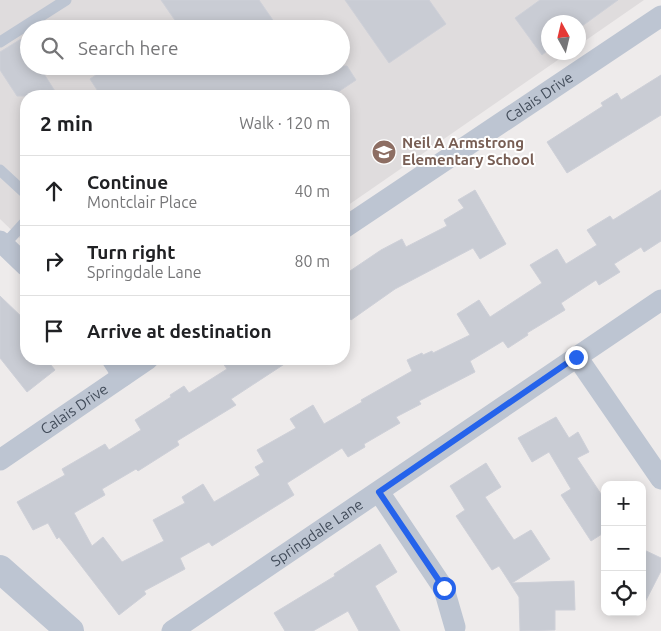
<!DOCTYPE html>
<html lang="en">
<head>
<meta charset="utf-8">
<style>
  body { margin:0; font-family:Ubuntu,sans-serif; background:#f6f6f6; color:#202124 }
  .controls { position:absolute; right:15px; bottom:15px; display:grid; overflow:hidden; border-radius:10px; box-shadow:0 2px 12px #0003 }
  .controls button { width:45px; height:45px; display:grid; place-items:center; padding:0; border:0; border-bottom:1px solid #e0e0e0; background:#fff; color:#202124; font:25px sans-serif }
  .compass { position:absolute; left:541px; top:15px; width:45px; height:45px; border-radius:50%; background:#fff; box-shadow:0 2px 12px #0003; rotate:352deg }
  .stop { position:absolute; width:15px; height:15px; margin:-11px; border:4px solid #2563eb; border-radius:50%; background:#fff }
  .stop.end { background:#2563eb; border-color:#fff; box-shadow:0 1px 5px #0008 }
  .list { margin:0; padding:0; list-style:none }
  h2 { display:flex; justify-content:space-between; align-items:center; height:65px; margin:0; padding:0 20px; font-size:21px }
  h2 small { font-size:16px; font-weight:400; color:#757577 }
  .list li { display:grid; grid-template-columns:32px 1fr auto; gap:15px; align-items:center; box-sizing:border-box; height:70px; padding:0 20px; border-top:1px solid #e0e0e0 }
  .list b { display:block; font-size:19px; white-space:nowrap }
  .list p { margin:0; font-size:16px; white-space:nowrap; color:#757577 }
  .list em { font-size:16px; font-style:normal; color:#757577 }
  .icon { flex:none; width:28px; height:28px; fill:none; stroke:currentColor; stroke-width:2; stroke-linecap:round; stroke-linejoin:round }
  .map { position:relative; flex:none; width:661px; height:631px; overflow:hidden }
  .search { position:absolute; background:#fff; box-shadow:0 2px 12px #0003; left:20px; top:20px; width:330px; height:55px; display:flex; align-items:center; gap:12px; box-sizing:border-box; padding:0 18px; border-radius:28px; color:#757577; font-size:19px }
  .panel { position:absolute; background:#fff; box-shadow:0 2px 12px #0003; left:20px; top:90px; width:330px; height:275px; border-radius:20px }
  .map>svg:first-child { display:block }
</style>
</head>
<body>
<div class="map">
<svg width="661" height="631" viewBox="0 0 661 631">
  <rect width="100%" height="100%" fill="#eeebeb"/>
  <!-- education -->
  <path fill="#dfdcdd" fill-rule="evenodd" d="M0 0H644L579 45 578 22H548V52L568 53 344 208V96H26V244L0 219ZM29 29H341V66H29Z"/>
  <!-- building -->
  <path fill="#c9ccd4" stroke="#ced0d8" d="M161 0H259L279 29H181Z
    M345 0H429L446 24 389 63Z
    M540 0H618L578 29V22H548V50L542 55 515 18Z
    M21 39 29 51V66H39L58 96H17L0 70V52Z
    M109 66H347L356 80 332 96H101L90 79Z
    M661 75V115L567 173 547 142 603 106 601 103 617 93 621 100Z
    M475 190 506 244 480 259 473 248 395 289 351 320 344 310V275L381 250 402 239 406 247 447 226 444 220 464 208 458 200Z
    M661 190V241L644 252 641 247 614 264 620 272 599 285 596 280 561 303 565 310 527 333 528 335 508 348 503 341 470 361 475 372 419 401 421 404 396 417 400 423 364 444 365 447 348 457 342 448 287 483 294 495 212 546 209 542 180 558 185 569 144 591 146 594 119 615 59 537 57 539 48 523 33 530 17 502 65 475 62 469 105 444 109 450 141 430 135 420 171 397 170 395 184 386 189 393 227 369 220 359H292L231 399 236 405 177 441 179 445 138 471 136 469 102 489 105 495 74 513 92 546 103 537 122 562 164 541 153 520 185 503 182 497 203 484 214 502 260 475 255 467 264 462 257 450 296 428 290 419 313 405 324 424 362 402 361 400 412 371 407 360 422 353 423 355 432 351 433 353 470 335 457 314 479 300 490 317 542 283 530 265 557 249 566 264 597 245 587 230 610 216 613 220Z
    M0 296 26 321V359H46L55 370 27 392 0 358Z
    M556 417 569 438 578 432 589 452 577 458 605 500V532L591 541 561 495 571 489 549 452 532 462 518 438Z
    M486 463 501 487 485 497 507 530 514 540 531 530 550 559 512 583 574 581 575 610H555V630L520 631 519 597 499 566 492 570 456 516 465 510 450 486Z
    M380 544 397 572 375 586 400 631H359L348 611 313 631H285L274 613 335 576 334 574Z
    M642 549 661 558V571L642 608Z"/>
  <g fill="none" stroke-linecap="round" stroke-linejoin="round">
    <!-- service -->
    <path stroke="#bdc5d2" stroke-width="11" d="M0 42 66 0
      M0 170 26 194
      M4 245 26 221"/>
    <!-- minor -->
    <g stroke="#bdc5d2" stroke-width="21">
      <path id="s1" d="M344 228 661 16"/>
      <path d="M0 241 26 266"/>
      <path d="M577 357 661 479"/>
      <path d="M112 359 123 376"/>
      <path id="s2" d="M0 460 148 359"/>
      <path d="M379 492 444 589 455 627"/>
      <path id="s3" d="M172 631 661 300"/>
    </g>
    <!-- tertiary -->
    <path stroke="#bdc5d2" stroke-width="28" d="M0 569 70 631"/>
  </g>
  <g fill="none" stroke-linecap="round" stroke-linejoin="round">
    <!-- route -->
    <path stroke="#2563eb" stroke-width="6" d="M444 588 379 492 576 357"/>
  </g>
  <!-- icons -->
  <defs>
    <symbol id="school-disc" viewBox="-11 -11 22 22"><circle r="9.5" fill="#8d6e63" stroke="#fff"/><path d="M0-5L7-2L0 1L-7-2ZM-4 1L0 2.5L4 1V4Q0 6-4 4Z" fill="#fff"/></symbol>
  </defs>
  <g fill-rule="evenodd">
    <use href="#school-disc" x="370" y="138" width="28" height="28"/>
  </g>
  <g text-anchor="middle" stroke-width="4" stroke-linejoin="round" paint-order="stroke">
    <!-- street labels -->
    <g font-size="15" fill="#424c5a" stroke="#fff">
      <text dy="5" stroke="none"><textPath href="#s1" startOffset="235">Calais Drive</textPath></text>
      <text dy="5" stroke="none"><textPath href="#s2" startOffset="90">Calais Drive</textPath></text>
      <text dy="5" stroke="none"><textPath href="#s3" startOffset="175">Springdale Lane</textPath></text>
    </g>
    <!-- education labels -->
    <g font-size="15" font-weight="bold" fill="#785e54" stroke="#fff" text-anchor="start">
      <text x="402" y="148">Neil A Armstrong<tspan x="402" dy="17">Elementary School</tspan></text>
    </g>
  </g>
</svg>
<div class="controls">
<button>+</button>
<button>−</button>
<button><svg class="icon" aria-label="locate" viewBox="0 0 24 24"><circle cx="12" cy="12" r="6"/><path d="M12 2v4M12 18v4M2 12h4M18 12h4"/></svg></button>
</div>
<svg class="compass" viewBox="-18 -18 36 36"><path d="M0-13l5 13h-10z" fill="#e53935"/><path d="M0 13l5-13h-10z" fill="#757577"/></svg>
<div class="stop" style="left:444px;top:588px"></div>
<div class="stop end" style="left:576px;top:357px"></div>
<div class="search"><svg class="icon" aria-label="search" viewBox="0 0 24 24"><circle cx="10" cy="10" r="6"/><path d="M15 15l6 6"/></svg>Search here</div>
<section class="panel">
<h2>2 min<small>Walk · 120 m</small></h2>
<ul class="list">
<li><svg class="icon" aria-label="ahead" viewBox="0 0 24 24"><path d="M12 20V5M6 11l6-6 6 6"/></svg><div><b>Continue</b><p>Montclair Place</p></div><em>40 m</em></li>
<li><svg class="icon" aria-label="right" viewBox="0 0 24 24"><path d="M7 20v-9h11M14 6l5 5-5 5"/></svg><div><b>Turn right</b><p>Springdale Lane</p></div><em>80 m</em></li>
<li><svg class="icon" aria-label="arrive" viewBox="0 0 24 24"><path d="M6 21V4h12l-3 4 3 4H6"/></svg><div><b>Arrive at destination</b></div></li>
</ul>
</section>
</div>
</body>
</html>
